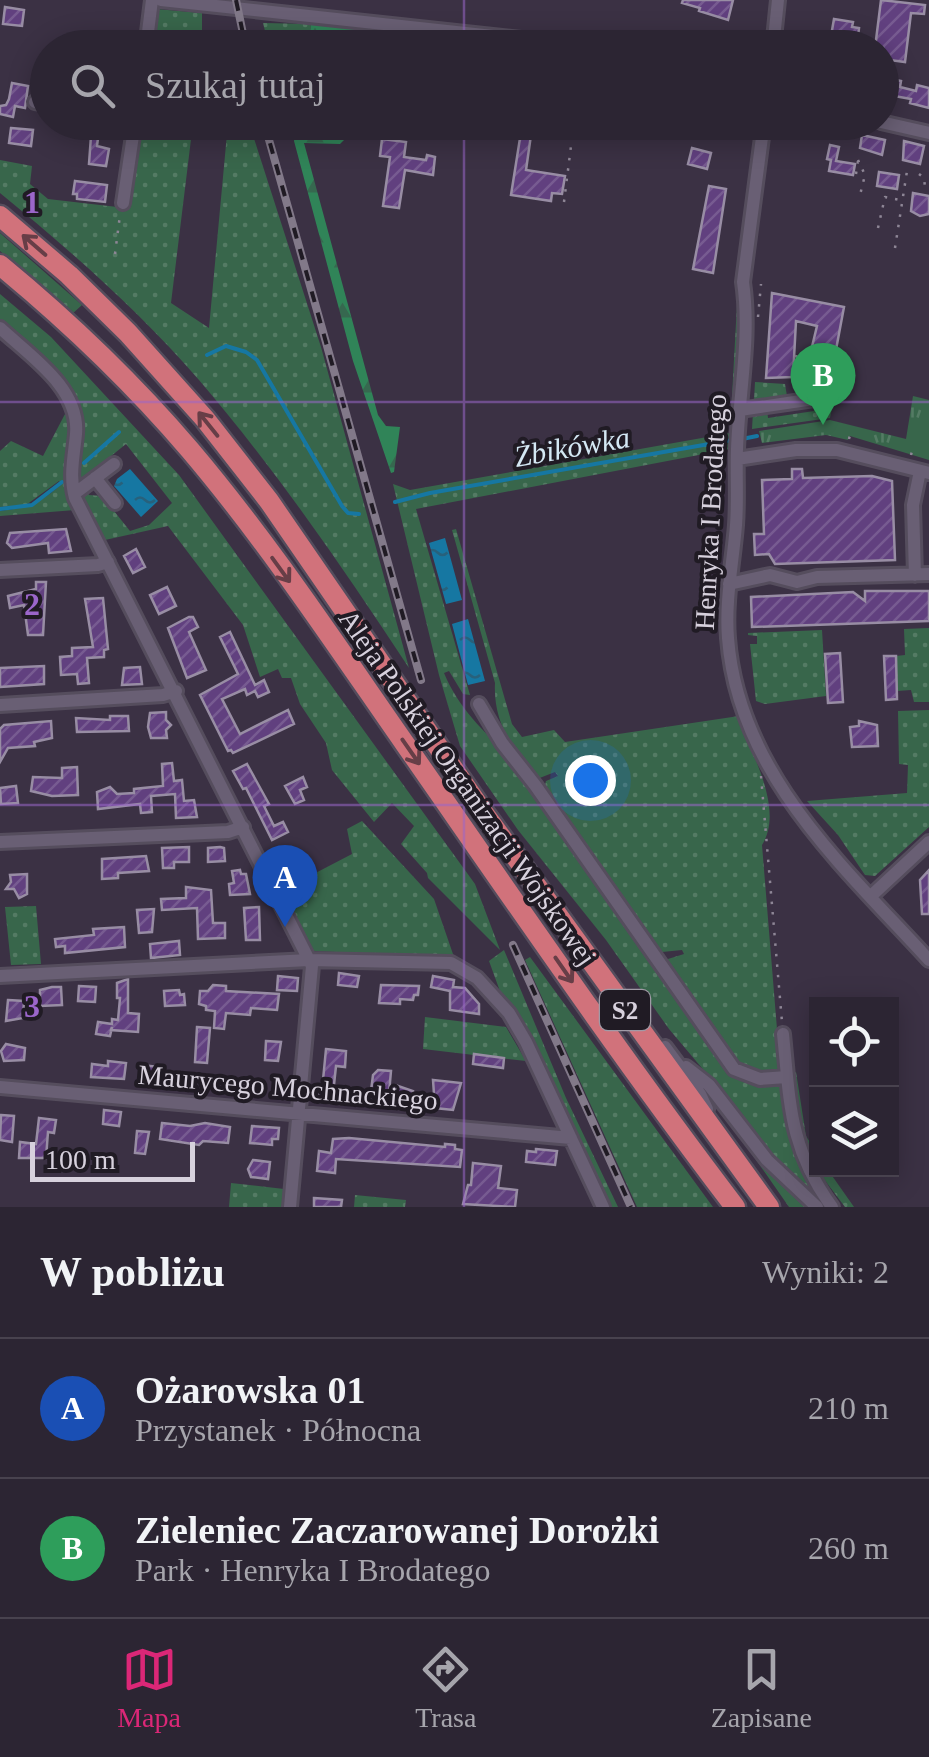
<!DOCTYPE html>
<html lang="pl">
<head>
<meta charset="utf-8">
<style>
  body { margin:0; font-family:"Times New Roman",serif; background:#342d3b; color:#f1f3f6 }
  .controls { position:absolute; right:30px; bottom:30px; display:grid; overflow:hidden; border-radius:0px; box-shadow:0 5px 25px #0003 }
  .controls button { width:90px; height:90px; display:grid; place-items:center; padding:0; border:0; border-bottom:2px solid #48424e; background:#2c2533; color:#f1f3f6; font:50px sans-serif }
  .scale { position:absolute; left:30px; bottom:25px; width:165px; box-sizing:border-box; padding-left:10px; border:5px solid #d7d1dd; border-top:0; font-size:28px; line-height:35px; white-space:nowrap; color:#d7d1dd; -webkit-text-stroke:8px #201b24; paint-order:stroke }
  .you { position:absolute; left:590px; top:780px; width:35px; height:35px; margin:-25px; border:8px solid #fff; border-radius:50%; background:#1a73e8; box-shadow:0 0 0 15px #1a73e833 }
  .badge { display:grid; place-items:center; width:65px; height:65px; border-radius:50%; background:#db2777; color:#fff; font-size:32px; font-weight:700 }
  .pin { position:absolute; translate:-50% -82px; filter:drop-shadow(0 2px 5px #0008) }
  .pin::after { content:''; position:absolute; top:52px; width:35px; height:30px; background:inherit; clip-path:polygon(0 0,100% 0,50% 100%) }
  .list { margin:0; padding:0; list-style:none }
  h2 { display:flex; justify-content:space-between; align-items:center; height:130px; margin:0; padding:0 40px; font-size:42px }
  h2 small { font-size:32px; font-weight:400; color:#a6a5ac }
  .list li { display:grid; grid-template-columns:65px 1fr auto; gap:30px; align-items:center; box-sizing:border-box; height:140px; padding:0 40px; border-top:2px solid #48424e }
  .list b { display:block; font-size:38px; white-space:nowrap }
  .list p { margin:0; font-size:32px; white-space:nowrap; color:#a6a5ac }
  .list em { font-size:32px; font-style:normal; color:#a6a5ac }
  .icon { flex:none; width:55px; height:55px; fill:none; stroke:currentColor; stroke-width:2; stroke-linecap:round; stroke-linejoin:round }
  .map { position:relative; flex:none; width:929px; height:1207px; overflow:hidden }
  .search { position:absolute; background:#2c2533; box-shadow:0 5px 25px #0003; left:30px; right:30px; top:30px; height:110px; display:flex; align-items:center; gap:25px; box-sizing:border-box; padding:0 35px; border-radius:55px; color:#a6a5ac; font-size:38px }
  .sheet { height:410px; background:#2c2533 }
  nav { display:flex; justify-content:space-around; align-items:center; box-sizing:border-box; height:140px; border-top:2px solid #48424e; background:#2c2533; font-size:28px; color:#a6a5ac }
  nav a { display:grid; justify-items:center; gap:5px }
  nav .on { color:#db2777 }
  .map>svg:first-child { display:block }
</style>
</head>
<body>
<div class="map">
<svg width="929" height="1207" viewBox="0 0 929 1207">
  <defs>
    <pattern id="grass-dots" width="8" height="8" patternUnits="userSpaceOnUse" patternTransform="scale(2.5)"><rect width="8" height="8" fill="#38664b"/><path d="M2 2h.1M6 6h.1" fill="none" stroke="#547b64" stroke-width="1.8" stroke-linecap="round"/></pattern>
    <pattern id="forest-firs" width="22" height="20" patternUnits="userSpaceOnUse" patternTransform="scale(2.5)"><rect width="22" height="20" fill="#308458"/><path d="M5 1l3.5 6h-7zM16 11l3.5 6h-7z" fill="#36684f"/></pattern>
    <pattern id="park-tufts" width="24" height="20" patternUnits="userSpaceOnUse" patternTransform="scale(2.5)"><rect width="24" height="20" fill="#38664b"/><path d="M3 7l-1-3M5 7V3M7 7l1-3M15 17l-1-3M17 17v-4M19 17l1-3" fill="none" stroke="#547b64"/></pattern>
    <pattern id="water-ripples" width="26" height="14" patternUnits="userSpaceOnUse" patternTransform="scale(2.5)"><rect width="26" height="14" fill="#1677a2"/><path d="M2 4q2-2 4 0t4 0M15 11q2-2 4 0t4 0" fill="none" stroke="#27617c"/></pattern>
    <pattern id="building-hatch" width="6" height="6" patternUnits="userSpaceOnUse" patternTransform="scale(2.5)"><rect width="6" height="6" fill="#61407f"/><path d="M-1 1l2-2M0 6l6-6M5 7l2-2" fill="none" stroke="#775b91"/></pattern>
  </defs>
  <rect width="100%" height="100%" fill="#3b3144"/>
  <!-- grass -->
  <path fill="url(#grass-dots)" d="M156 9 202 13V47L151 48Z
    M263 23 311 24 308 47H269Z
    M139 123H193L171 303 209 328 228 123H249L321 347 409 668C344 569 276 470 199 380 139 311 70 250 0 193V160L32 166 30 184 48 199 126 208Z
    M0 233 82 305 72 314 0 251Z
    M738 286 741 307 730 449 416 509 470 695 463 694 449 671 444 673C459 709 484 732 512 758L734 1075 753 1084 780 1087 789 1137 803 1170 828 1207 775 1161 744 1118 669 1029 606 940 518 830 460 746 439 675 393 484 410 490 730 433Z
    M0 294 51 337 179 475 475 884 500 950 428 878 427 873 401 844 414 826 392 803 374 822 332 770 326 743 300 704 291 678H282L278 669 260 677 243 625 168 526 105 540 97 526H94L81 495 87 489 89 495 102 496 130 531 149 525 172 503 126 444 85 477 83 484 78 482C78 451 86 424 74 393L0 319Z
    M809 360 819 362 821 369 839 373 830 418 752 429 753 412 767 410 768 418 814 411 813 403 806 396 808 370H811L812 362Z
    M755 382 785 384 787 396 754 400Z
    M65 414 70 420 67 484 75 510 0 516V511C31 507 38 504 62 484L59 481 26 505 0 507V451L11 441 43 456Z
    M456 529 512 724 522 737 554 730 565 742 739 716C750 753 785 808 762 845L780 1066 776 1072 763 1074 737 1064 668 966V959L684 954 682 950 662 952 655 949 544 789 546 781 558 776 555 772 537 779C513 750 493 723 495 683L452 530Z
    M929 628V702H914L911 690 897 691 896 656 905 655 904 629Z
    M822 630 826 696 765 704 756 701 750 644H757V636L748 635V633Z
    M929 710V827L875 876 865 875 838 835 807 801 907 793 908 765 899 764 898 711Z
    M362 821 434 899 454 957 313 951 281 891 352 854 347 829Z
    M36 906 41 964 11 965 5 907Z
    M504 950 566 1098 618 1207H607L571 1119 526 1033 501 994 489 961Z
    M530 957 713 1207H637L525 960Z
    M425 1017 506 1027 526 1061 423 1049Z
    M792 1072H796L806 1136 816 1152V1169L803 1142Z
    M724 1114 812 1207H789Z
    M817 1170H828L854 1207H845Z
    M231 1183 284 1189 283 1207H229Z
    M355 1195 406 1200 405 1207H354Z"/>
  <!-- forest -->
  <path fill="url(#forest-firs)" d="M311 24 395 30 393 47C372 47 354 38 332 40L327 47 308 48Z
    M302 122 322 123 344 140 340 144 304 143 378 415 386 426 400 427 394 472 391 473 353 361 294 141 296 131H302Z"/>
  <!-- park -->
  <path fill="url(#park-tufts)" d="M913 396 929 400V460L850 436 848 440 826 435 762 443 759 431 830 420 906 439Z"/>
  <!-- water -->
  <path fill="url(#water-ripples)" d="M130 469 158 501 141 517 114 486 117 479Z
    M445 538 462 600 446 604 429 543Z
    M468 619 485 681 468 685 452 624Z"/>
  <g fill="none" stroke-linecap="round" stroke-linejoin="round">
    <!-- stream -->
    <path stroke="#1677a2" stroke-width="4" d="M207 355 226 346 246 352 257 360 342 506 348 513 359 514
      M742 439 757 436
      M84 463 119 432
      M395 502 430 493 732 440
      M0 509 32 505 62 482"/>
  </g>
  <!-- building -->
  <path fill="url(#building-hatch)" stroke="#988da4" stroke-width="2.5" d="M683 0H733L728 20 699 11 700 8 682 3Z
    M881 0 925 5 924 14 911 13 905 62 882 59 883 48H875Z
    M5 7 24 10 22 26 3 24Z
    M834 19 853 22 852 27 859 28 858 36 851 35 850 39 831 36Z
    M723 35 746 40 744 48 721 46Z
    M886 78 901 81 900 87 916 91 917 85 929 88V108L910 103 911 99 883 94Z
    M12 83 28 86 25 108 15 106 13 117 0 114V106L6 105 9 99Z
    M92 122 100 123 97 146 109 149 106 166 89 164Z
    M536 122H556L553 135 547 134 546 138 531 135 526 170 565 176 562 194 552 193 551 201 511 195 521 132 508 129 509 123 535 127Z
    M583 122H629L626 136 583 126Z
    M11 128 33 130 31 146 9 143Z
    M862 135 885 140 882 155 860 148Z
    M382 139 406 142 404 157 426 160 427 155 435 157 433 175 405 170 399 208 383 206 390 157 380 156Z
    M904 141 924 146 920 164 903 160Z
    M830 145 839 147 836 161 855 164 853 175 829 171 831 160 827 159Z
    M692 148 711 153 707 169 688 164Z
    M879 172 899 175 897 189 877 186Z
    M75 181 107 185 105 202 77 199V194H73Z
    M709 186 726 189 713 273 693 269Z
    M913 193 929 196V214L920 216 911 211Z
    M772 293 844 307 832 371 821 369V353L811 351 817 326 796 321 793 377 766 378Z
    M792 469H802L803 478 872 476 892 481 895 560 775 564 769 554 755 555 754 534H764L762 480 792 479Z
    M66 529 71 551 49 553 48 543 12 548 7 543 10 533Z
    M136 549 145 567 133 573 124 556Z
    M36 582H46L43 635H28L24 605 10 608 8 596 36 589Z
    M167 587 176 606 159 614 150 595Z
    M865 591H929V621L752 627 751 597 853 592 865 601Z
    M103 598 108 649 104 650V657L87 658 89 683 78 684 77 674 61 675 60 657 72 656V648L93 647 85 599Z
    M189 617H193L198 627 189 632 206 670 187 678 168 628Z
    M230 632 255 685 264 680 269 692 258 697 255 691 247 695 245 689 222 699 240 734 288 710 294 724 233 753 231 750 228 751 200 695 238 674 220 637Z
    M840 653 843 702 828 703 825 654Z
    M884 656H896L897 699 886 700Z
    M44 666V684L0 687V668Z
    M140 667 142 684 122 685 124 668Z
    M166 712V720L171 725 166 730 167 738H151L148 727 150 713Z
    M110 716H128L129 731 77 732 76 718 110 720Z
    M51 721 52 738 34 742 35 746 8 748 0 762V729L4 725Z
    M859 721 877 725 878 746 852 747 850 727 859 726Z
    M172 763 174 781 182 780 184 801 194 800 197 817 176 818 175 794 151 796 152 812 141 813 140 804 98 809 97 792 110 787 117 794 134 793V789L163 786 162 764Z
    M247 764 269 804 264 806 274 826 283 822 288 832 272 840 246 788 243 789 233 771Z
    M77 767 78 795 52 796 31 791 33 777 62 778V768Z
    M303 777 307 787 300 790 304 800 295 804 285 786Z
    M16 786 18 803 1 804 0 788Z
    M189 847V862H174V868H163L162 848Z
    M220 847 224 848 225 861 208 862V848Z
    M146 856 149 871 118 873V878L102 879V859Z
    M292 860 297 871 281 880 275 868Z
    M240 870 241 874H246L250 894 230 895 229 884 234 883 232 871Z
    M929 870V914H922L920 880Z
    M27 874V894L19 898 14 889H6L11 882 10 875Z
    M186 887 211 890 213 923H225V938L198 939 197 908 162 910 161 899 186 898Z
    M259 907 260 940H246L244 908Z
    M154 909 152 932 139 933 137 910Z
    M124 927 125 947 65 953V946L56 947 55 939 94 935 93 929Z
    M179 941 180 955 151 958 150 944Z
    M339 973 359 976 357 987 338 985Z
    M278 976 298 978 297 991 277 990Z
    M433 976 454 980 453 987 465 988 479 1004V1014L450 1010V991L431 987Z
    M128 979V1013L139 1014 138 1032 111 1030 112 1027 110 1036 96 1034 98 1022 112 1024V1019L118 1020 120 998H117V983Z
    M213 985 226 986V991L279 994 277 1010 251 1008 250 1015 226 1013 224 1029 214 1028 215 1011 206 1010V1006L199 1004 200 991H208Z
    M381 985 419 986 418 995H414L413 1000 400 999V1004L379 1003Z
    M79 986 96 987 95 1002 78 1001Z
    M52 987H61L62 1005 40 1006V990Z
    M179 990 180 995 184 994 185 1005 165 1006 164 991Z
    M8 1000 24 1001 23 1018 6 1021Z
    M197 1027 210 1028 207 1063 195 1062Z
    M266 1041 281 1042 278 1061 265 1060Z
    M6 1044 25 1048 24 1060 4 1061 1 1051Z
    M326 1049 346 1051 345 1067 336 1066 333 1094H340L339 1104 316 1102 323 1080Z
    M474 1054 504 1058 503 1068 473 1064Z
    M108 1061 126 1063 124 1079 91 1077 92 1064 108 1066Z
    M142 1065 159 1067 158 1071 180 1074 178 1088 140 1081Z
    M378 1070 391 1071 389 1093 371 1091 373 1075Z
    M433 1080 461 1083 453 1110 435 1108Z
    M398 1086 413 1091 411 1108 396 1107Z
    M104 1110 121 1112 119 1126 103 1124Z
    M1 1115 14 1116 12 1142 0 1140Z
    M39 1118 56 1120 54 1133 48 1132 46 1158H19L20 1142 36 1144Z
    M162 1123 190 1126 205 1123 230 1127 228 1143 203 1141 199 1145 160 1139Z
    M252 1126 279 1128 278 1139H272V1145L250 1143Z
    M137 1131 149 1132 145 1154 135 1153Z
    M349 1138 445 1147V1144L455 1145V1149L462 1150 460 1167 336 1159 335 1173 317 1171 319 1151 331 1153 333 1139Z
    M536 1149 557 1151 555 1165 526 1162 527 1151 536 1152Z
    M253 1160 270 1162 268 1179 251 1177 248 1169Z
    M473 1163 501 1166 498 1188 517 1190 515 1207 463 1204 468 1185H471Z
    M314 1198 342 1200 341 1207H314Z"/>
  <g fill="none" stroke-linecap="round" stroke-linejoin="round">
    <defs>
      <path id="minor" d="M161 0 521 39 559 48
        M146 48 152 0
        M773 48 778 0
        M35 102 48 104
        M764 122 743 282C751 337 739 393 737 449 736 474 738 499 736 525 733 563 725 600 728 638 738 773 844 867 929 960
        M881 122 929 133
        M123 203 135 122
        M0 328C30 356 80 388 76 434 74 456 69 476 75 498L312 966 290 1207
        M740 410 814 399
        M737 459 796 450H837L929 473
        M95 478 115 503
        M74 494 114 464
        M0 570 98 565 108 562
        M915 575 913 505 920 471
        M729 584 770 575 797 582 817 577 929 574
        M479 704 502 743 535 785 734 1069 760 1079 787 1077
        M0 705 163 695 176 691
        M0 842 228 832 243 827
        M871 896 929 842
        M0 976 309 960 451 963 477 978 509 1013 526 1042 603 1207
        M783 1034C790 1103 789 1148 832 1207
        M665 1047 700 1094 707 1109
        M686 1067 709 1085 767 1160 817 1207
        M0 1087 571 1138"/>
      <path id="highway" d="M0 216 69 275 128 333 205 419 269 501 483 812 769 1207
        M0 265C68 321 132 382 190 450 268 542 336 645 405 744 513 899 620 1056 735 1207"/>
    </defs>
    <!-- minor casing -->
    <use href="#minor" stroke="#554d5d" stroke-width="18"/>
    <!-- highway casing -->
    <use href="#highway" stroke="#554d5d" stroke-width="25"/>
    <!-- path -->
    <path stroke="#8e8696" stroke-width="2.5" stroke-dasharray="2.5 8" stroke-linecap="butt" d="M858 160 865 175 860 195
      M856 174 858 161
      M919 174 924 178 925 187
      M564 202 572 138
      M878 228 885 197 900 200
      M895 248 907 171
      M115 254 120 215
      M758 317 761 284
      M795 356 820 361
      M794 371 805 372
      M805 386 808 358
      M849 439 850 435
      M911 455 912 451
      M761 776 782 1022"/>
    <!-- minor -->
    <use href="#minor" stroke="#695f74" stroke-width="12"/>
    <!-- highway -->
    <use href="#highway" stroke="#d1727b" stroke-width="20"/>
    <defs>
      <path id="rail" d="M236 0 246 48
        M264 122 421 680
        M513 945 631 1207"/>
    </defs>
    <!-- rail casing -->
    <use href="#rail" stroke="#827989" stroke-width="8"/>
    <!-- rail -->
    <use href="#rail" stroke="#201b24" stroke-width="4" stroke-dasharray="11" stroke-linecap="butt"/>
  </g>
  <!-- one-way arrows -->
  <defs><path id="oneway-shaft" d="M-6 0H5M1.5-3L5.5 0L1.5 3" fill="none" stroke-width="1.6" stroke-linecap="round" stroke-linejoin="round" transform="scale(2.5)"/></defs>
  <g stroke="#673e47">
    <use href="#oneway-shaft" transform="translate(34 245) rotate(-139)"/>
    <use href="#oneway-shaft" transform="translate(208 424) rotate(-129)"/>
    <use href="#oneway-shaft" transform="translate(281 570) rotate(54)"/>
    <use href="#oneway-shaft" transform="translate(411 752) rotate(55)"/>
    <use href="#oneway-shaft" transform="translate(564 970) rotate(55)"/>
  </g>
  <!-- grid -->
  <path fill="none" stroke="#9b66ca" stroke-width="2.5" stroke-opacity="0.55" d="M464 0V48M464 122V1207M0 402H929M0 805H929"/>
  <g text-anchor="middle" stroke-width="8" stroke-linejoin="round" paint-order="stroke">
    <!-- shield labels -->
    <rect fill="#201b24" stroke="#a09aa6" stroke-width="2.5" x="600" y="990" width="50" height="40" rx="8"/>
    <g font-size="25" font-weight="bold" fill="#d7d1dd">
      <text x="625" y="1019">S2</text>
    </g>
    <!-- street labels -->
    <g font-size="28" fill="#d7d1dd" stroke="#201b24">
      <text transform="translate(710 512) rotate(-87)" y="10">Henryka I Brodatego</text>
      <text transform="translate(468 787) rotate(55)" y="10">Aleja Polskiej Organizacji Wojskowej</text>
      <text transform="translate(288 1087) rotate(5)" y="10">Maurycego Mochnackiego</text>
    </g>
    <!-- water labels -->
    <g font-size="30" font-style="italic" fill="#d4e8f4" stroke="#201b24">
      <text transform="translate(572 447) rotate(-10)" y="10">Żbikówka</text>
    </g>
  </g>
  <g font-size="32" text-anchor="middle" font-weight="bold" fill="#9b66ca" stroke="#201b24" stroke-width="8" stroke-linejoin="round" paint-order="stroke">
    <text x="32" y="213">1</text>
    <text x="32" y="615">2</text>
    <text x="32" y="1017">3</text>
  </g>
</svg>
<div class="controls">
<button><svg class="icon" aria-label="locate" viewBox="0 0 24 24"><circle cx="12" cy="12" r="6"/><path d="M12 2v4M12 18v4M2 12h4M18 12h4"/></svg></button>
<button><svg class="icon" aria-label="layers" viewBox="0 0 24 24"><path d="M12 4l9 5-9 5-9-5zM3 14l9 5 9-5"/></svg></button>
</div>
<div class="scale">100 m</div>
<div class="you"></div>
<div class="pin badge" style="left:285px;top:927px;background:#1a4fb4">A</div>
<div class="pin badge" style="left:823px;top:425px;background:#2e9e5b">B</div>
<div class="search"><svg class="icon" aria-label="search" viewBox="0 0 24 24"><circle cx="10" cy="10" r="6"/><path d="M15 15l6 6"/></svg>Szukaj tutaj</div>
</div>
<section class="sheet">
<h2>W pobliżu<small>Wyniki: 2</small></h2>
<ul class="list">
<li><span class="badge" style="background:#1a4fb4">A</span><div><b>Ożarowska 01</b><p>Przystanek · Północna</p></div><em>210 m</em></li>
<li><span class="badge" style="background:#2e9e5b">B</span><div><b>Zieleniec Zaczarowanej Dorożki</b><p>Park · Henryka I Brodatego</p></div><em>260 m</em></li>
</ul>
</section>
<nav>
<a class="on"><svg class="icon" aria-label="map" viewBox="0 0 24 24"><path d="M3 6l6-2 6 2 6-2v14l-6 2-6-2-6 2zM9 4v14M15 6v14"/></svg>Mapa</a>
<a><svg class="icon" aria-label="directions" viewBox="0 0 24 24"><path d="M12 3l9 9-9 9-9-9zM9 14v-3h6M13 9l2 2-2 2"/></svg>Trasa</a>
<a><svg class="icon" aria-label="saved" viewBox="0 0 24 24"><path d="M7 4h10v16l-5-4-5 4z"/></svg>Zapisane</a>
</nav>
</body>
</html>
